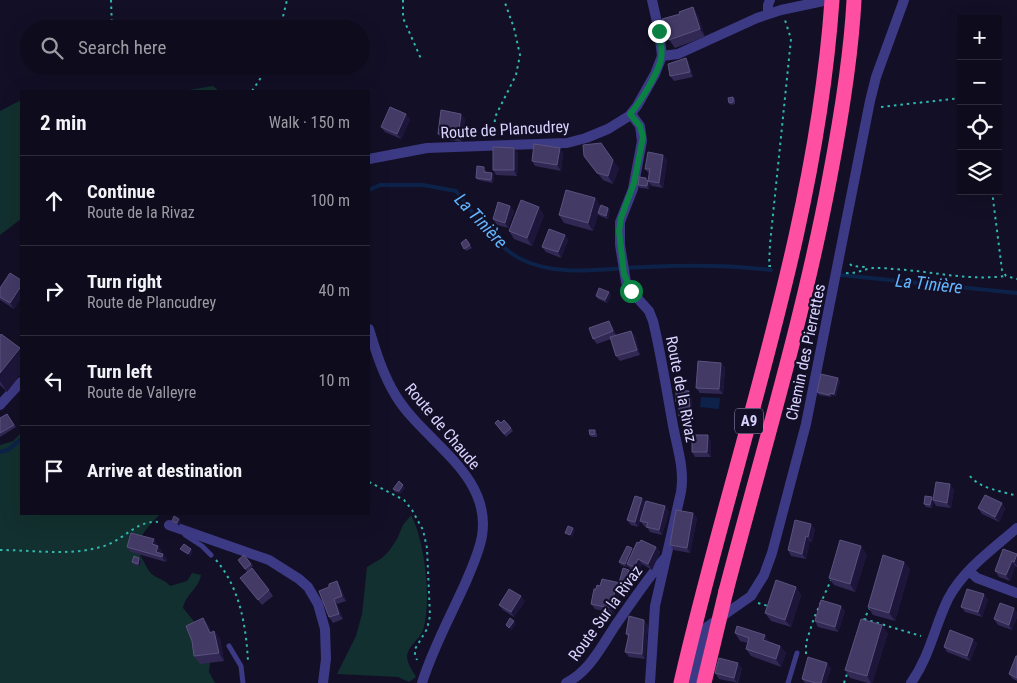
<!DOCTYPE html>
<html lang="en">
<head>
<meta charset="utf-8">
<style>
  body { margin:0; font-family:"Roboto Condensed",sans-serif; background:#1c1929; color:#f1f3f6 }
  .controls { position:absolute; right:15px; top:15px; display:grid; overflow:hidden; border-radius:0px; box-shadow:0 5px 20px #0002 }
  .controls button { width:45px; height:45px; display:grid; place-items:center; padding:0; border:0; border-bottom:1px solid #2e2b3b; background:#0e0b1c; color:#f1f3f6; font:25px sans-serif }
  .stop { position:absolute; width:15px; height:15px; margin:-11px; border:4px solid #0b8043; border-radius:50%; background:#fff }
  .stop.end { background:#0b8043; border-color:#fff; box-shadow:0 1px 5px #0008 }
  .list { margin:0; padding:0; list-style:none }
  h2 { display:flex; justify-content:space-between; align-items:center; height:65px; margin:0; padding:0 20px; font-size:21px }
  h2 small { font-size:16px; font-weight:400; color:#9b9ba3 }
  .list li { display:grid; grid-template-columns:32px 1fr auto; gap:15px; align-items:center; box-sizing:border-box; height:90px; padding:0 20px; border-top:1px solid #2e2b3b }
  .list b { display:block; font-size:19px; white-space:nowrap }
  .list p { margin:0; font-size:16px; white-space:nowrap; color:#9b9ba3 }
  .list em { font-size:16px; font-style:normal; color:#9b9ba3 }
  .icon { flex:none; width:28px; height:28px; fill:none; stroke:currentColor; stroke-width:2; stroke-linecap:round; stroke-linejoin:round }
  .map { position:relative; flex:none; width:1017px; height:683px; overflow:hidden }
  .search { position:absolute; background:#0e0b1c; box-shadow:0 5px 20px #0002; left:20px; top:20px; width:350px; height:55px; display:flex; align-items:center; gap:12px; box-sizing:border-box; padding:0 18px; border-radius:28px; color:#9b9ba3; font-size:19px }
  .panel { position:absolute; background:#0e0b1c; box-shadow:0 5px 20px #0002; left:20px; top:90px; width:350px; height:425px; border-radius:0px }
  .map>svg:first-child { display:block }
</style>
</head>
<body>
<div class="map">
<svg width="1017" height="683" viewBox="0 0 1017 683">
  <rect width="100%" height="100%" fill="#130f26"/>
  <!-- green -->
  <path fill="#12302f" d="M213 86 219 91H185L189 90Z
    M21 100V219L0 235V111Z
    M21 433V514H160C147 529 130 541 144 562 146 566 149 572 153 575 159 579 165 580 170 586L187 581 192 573 201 575C199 588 186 594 183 608L207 637 210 663 209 672 215 683H0V445L13 441Z
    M411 515C425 541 432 601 423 630 420 639 408 646 407 656 407 664 413 671 416 677L409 682 398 677 337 674 356 636 362 614 367 567 382 558 389 551 397 539 403 525Z"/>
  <!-- water -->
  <path fill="#0c2248" d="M701 397 720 398 719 409 700 407Z"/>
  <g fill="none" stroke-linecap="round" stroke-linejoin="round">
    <!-- stream -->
    <path stroke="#0c2248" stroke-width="4" d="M369 190 380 185H423L456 191C474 214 495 246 521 259 558 278 605 268 645 267 687 265 729 265 771 270
      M841 275 1017 293
      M0 452 8 450 21 439"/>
    <!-- path -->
    <path stroke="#2fb8b0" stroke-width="2" stroke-dasharray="2.5 4" stroke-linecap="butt" d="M111 0 112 29
      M403 0V18L422 61
      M280 29 287 0
      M121 66 125 75
      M252 91 260 79 265 66
      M881 107 961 98
      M494 135 495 117 516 75 520 55 514 28 504 0
      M992 191 1002 270 1006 276 1017 279
      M850 264 852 266 864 267 865 270
      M771 266H769L770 244 791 39 785 20
      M846 273C856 274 864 269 873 268 879 268 886 268 893 269 932 271 966 281 1006 276
      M970 476C980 489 1002 491 1017 496
      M369 482 404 500 412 510 423 530 427 548 430 616 427 629 415 649V655L417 660
      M0 550C35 550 73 557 107 545 125 538 138 520 158 522
      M216 560C240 588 246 626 248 661
      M758 603 768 606
      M864 619 921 636
      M863 621 870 608
      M806 654V643L814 618 831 580
      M844 683 848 671"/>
    <!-- service -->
    <path stroke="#3d3a85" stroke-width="5" d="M184 531 185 535 202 546 211 555
      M229 646 241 666 243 683
      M788 683 797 653"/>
    <!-- minor -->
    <path stroke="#3d3a85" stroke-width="10" d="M768 14V5L770 0
      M662 56 678 54 757 18 781 10 828 0
      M631 114 640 126 642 141 633 189 620 222V245L626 282 631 291 649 311 653 321C661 354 666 387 672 420 676 445 685 467 681 492L655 606 650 683
      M369 159 427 148 567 143 586 138 608 129 629 116 637 106 655 74 662 56 659 31 652 0
      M369 329C376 352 383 375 396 396 424 442 492 474 482 536 479 553 471 570 464 586 450 617 432 650 422 683
      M0 405 21 382
      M169 525 269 560 299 579 308 587 318 604 325 629 326 659 323 683
      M969 571 977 578 1017 593
      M566 683C589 672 601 647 615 626 631 603 647 579 665 558
      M692 683 704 629 751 596 764 575 772 553 806 424 870 101 876 77 904 0
      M911 683C930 656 934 628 948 599 963 570 993 549 1017 528"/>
    <!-- motorway -->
    <path stroke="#ff4fa3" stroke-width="15" d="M726 591C762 453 804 316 830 176 841 118 851 59 854 0
      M681 683C733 455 816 234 832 0"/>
    <!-- motorway-bridge -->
    <path stroke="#ff4fa3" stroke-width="15" d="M704 683 726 591"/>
  </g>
  <!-- wall -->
  <path fill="#312854" d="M698 15 705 37 675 48 669 40Z
    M686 58 689 63 693 77 674 81 670 76Z
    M108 66H116L117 68 110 69Z
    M230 66 231 73 219 74 216 69Z
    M733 97 735 99V104L731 105 729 103Z
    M406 114 410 120 401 139 385 132 381 127Z
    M465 119 462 142 442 139 438 134Z
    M514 148 518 153 517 176 496 175 493 170Z
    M563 153 561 171 535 166 532 161Z
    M663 155 667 160 663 188 652 186 650 184 649 189 640 188 638 185 648 181 649 174 645 169Z
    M584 156 619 168 613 184 603 180Z
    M486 170V172L492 173 494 176 493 183 478 180 476 178Z
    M595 198 600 206 608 208 610 210 608 219 600 216 598 214 593 231 564 223 559 215Z
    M510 206 514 211 508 228 497 225 493 219Z
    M544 215 532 246 514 239 509 231Z
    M565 235 568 240 561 258 546 252 542 247Z
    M466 239 472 248 466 251 461 243Z
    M21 280V297L14 309 0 300V288Z
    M611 295 607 303 598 299 596 296Z
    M612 326 616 335 631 331 635 336 640 355 620 361 616 356 611 339 597 344 593 339Z
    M0 336 7 392 0 385Z
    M721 363 725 368 723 394 700 393 696 388Z
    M838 378 840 381 836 396 831 395V397L819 395 817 392Z
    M691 394 692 418H681L679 416V405H678L676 402Z
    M7 414 16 427 0 437V418Z
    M495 423H501L511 428 513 431 506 437Z
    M597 433V437H592L590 435Z
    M711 441V457H695L692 452Z
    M405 488 401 493 395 492 393 489Z
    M954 489 951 508 936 506 933 501 932 508 926 507 924 504 933 498Z
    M642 498 645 503 665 506 669 512 662 535 650 532 647 527 644 526 640 521 638 527 631 525 627 520Z
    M1002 503 1005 509 999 522 982 514 978 508Z
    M693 513 697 518 690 553 674 550 670 545Z
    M815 529 812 542 810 541 806 559 791 556 788 550Z
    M157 544V546L162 551 161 553 163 554 167 559 166 562 131 552 127 547Z
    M656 547 660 552 652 570 642 564 637 572 630 569 628 566 627 567 621 565 619 562 632 548 634 550Z
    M867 554 855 592 834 585 829 578Z
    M1017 554V567L1015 566 1010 581 999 577 995 571Z
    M139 558 141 561 140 566 134 565 132 562Z
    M238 560 251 564 253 566 247 572Z
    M904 562 910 569 895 621 873 615 868 607Z
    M631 572 627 587 629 590 627 597 619 594 613 614 595 609 591 604 596 589 600 586 619 583Z
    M240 578 269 590 273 596 262 605Z
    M340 586 346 601 337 604 343 619 333 623 329 617 319 591Z
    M796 587 801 595 791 627 771 621 765 613Z
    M988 599 982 617 965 612 961 607Z
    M525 601 514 617 503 610 499 605Z
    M845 611 838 632 818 627 815 621Z
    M1017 612V617L1012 630 998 625 994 619Z
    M648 625 645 659 629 657 625 652 628 637 626 634Z
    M209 626 211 632 214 631 220 639 224 661 200 664 194 656Z
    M735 633 770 642 780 646 786 653 781 667 751 656 746 649 748 643 740 641Z
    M888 633 872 683H868L850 678 845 670Z
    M973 639 977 644 970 661 947 652 944 647Z
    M1017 656V681L1013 679 1009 674Z
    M742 668 738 683 719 679 715 673Z
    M831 668 826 683H805L802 679Z"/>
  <!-- shaded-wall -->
  <path fill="#1d163a" d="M693 7 698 15 705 37 700 29Z
    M686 58 689 63 693 77 690 72Z
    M227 66H230L231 73 227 68Z
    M406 114 410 120 401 139 397 134Z
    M461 114 465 119 462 142 458 137Z
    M514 148 518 153 517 176 514 170Z
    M560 148 563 153 561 171 557 165Z
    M663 155 667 160 663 188 659 183Z
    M613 160 619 168 613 184 608 176Z
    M492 173 494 176 493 183 491 180Z
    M648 181 650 184 649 189 647 186Z
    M595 198 600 206 593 231 588 223Z
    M510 206 514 211 508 228 505 223Z
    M539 207 544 215 532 246 527 238Z
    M608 208 610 210 608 219 606 216Z
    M565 235 568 240 561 258 558 252Z
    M21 286V297L14 309 10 303Z
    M609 292 611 295 607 303 605 300Z
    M609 321 612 326 616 337 613 331Z
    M631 331 635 336 640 355 637 350Z
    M20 348 21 349V374L7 392 0 381V373Z
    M721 363 725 368 723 394 719 389Z
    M838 378 840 381 836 396 834 394Z
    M689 391 691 394 692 418 690 415Z
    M708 435 711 441V457L707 452Z
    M950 484 954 489 951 508 947 503Z
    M403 485 405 488 401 493 399 491Z
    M932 497 934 499 932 508 930 505Z
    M642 498 646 503 638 527 635 522Z
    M1002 503 1005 509 999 522 995 517Z
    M665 506 669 512 662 535 659 530Z
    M693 513 697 518 690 553 687 548Z
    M179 519 181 522 179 526 177 523Z
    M811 524 815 529 812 542 808 537Z
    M573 528 575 531 572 538 570 535Z
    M806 536 810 541 806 559 802 554Z
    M154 539 157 544 156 549 152 544Z
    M158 546 162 551 160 556 156 552Z
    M861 546 867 554 855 592 850 584Z
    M656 547 660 552 652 570 648 564Z
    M632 548 634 550 627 564 628 566 627 567 625 564Z
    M191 549 193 552 190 557 188 554Z
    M163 554 167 559 166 562 162 557Z
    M1017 554V566L1014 562Z
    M139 558 141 561 140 566 138 564Z
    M638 559 642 564 637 572 634 567Z
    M1012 561 1015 566 1010 581 1006 575Z
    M904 562 910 569 895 621 889 613Z
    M629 570 631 572 627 587 629 590 627 597 623 592Z
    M337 581 340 586 346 601 342 596Z
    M796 587 801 595 791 627 785 620Z
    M616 589 619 594 613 614 609 608Z
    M984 594 988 599 982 617 978 612Z
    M521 596 525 601 514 617 511 612Z
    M334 599 337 604 343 619 339 614Z
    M841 606 845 611 838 632 835 627Z
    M1014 608 1017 612V617L1012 630 1009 625Z
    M203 618 209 626 215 641 210 633Z
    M644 620 648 625 645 659 642 654Z
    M514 621 516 624 511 631 509 628Z
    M882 625 888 633 872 683H871L867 676Z
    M214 631 220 639 224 661 219 653Z
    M765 635 770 643 763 640Z
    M973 639 977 644 970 661 967 656Z
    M780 646 786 653 781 667 776 659Z
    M738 663 742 668 737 683 734 678Z
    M827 663 831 668 826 683H821Z"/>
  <!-- building -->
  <path fill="#433a66" stroke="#5a527e" d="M693 7 700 29 669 40 662 19 680 14 679 12Z
    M686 58 690 72 670 76 668 64Z
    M216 66H227V68L216 69Z
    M733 97V102L729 103 728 98Z
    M390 107 406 114 397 134 381 127Z
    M441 110 461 114 458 137 438 134Z
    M601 143 613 160 608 176 597 173 584 156 583 145Z
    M534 144 560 148 557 165 532 161Z
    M493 147 514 148V170H493Z
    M648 152 663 155 659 183 648 181 650 169H645Z
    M477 166 484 167V172L492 173 491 180 476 178Z
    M639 177 646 178V180L648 181 647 186 638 185Z
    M566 190 595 198 588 223 559 215Z
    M521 200 539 207 527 238 509 231Z
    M498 202 510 206 505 223 493 219Z
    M601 205 608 208 606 216 598 213Z
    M549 229 565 235 558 252 542 247Z
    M466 239 470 245 464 249 461 243Z
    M10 273 21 280V286L10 303 0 297V288Z
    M599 288 609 292 605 300 596 296Z
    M609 321 613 331 593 339 589 328Z
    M631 331 637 350 616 356 610 337Z
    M1 334 20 348 0 373V336Z
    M698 361 721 363 719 389 696 388Z
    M821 374 838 378 834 394 830 393 829 395 817 392Z
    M676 390 689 391 690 415 679 416V402H676Z
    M7 414 14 425 0 433V418Z
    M498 420 501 423 504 420 511 428 504 434 495 423Z
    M589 430H595V434L590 435Z
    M692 435H708L707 452H692Z
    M399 481 403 485 399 491 393 489Z
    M936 482 950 484 947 503 933 500Z
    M985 495 1002 503 995 517 978 508Z
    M635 496 642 498 635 522 627 520Z
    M925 496 932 497 930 505 924 504Z
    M646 501 665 506 659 530 646 527 648 523 640 521Z
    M676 510 693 513 687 548 670 545Z
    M174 516 179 519 177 523 172 521Z
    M795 520 811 524 808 537 806 536 802 554 788 550Z
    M568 526 573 528 570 535 565 533Z
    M131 533 154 539 152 544 158 546 156 552 163 554 162 557 127 547Z
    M641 540 656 547 648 564 638 559 634 567 627 564 637 542 639 543Z
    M840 540 861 546 850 584 829 578Z
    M184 544 191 549 188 554 180 549Z
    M627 546 632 548 625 564 619 562Z
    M1003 549 1017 554 1014 562 1012 561 1006 575 995 571Z
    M244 555 251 564 245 569 238 560Z
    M883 555 904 562 889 613 868 607Z
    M134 556 139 558 138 564 132 562Z
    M252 568 269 590 258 600 240 578Z
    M623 568 629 570 625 585 619 583Z
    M602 579 625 584 623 592 616 589 609 608 591 604 594 589H596L597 585 600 586Z
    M776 580 796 587 785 620 765 613Z
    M337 581 342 596 334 599 339 614 329 617 319 591 329 587V584Z
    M509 589 521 596 511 612 499 605Z
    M967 589 984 594 978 612 961 607Z
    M821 600 841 606 835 627 815 621Z
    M1000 603 1014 608 1009 625 994 619Z
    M629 616 644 620 642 654 625 652 629 634H626Z
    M203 618 210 633 214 631 219 653 194 656 192 641 186 626Z
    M510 618 514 621 509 628 506 625Z
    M861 619 882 625 867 676 845 670Z
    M737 626 765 635 763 640 780 646 776 659 746 649 749 638 735 633Z
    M950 630 973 639 967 656 944 647Z
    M1016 656H1017V678L1009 674Z
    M808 657 827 663 821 683H816L802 679Z
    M719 658 738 663 734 678 715 673Z"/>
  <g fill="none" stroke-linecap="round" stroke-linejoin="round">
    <!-- route -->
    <path stroke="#0b8043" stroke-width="6" d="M631 291 624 274 619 231 621 218 634 183 643 137 640 126 630 114C640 103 658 73 661 59 663 50 660 40 659 31"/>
  </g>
  <g text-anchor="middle" stroke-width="4.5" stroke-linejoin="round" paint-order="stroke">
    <!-- shield labels -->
    <rect fill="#130f26" stroke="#9e99be" stroke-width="1" x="735" y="408.5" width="28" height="25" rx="4"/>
    <g font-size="15" font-weight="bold" fill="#d9d4ff">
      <text x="749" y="426">A9</text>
    </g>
    <!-- street labels -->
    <g font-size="16" fill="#d9d4ff" stroke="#130f26">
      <text transform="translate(505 129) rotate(-3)" y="6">Route de Plancudrey</text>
      <text transform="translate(805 352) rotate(-78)" y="6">Chemin des Pierrettes</text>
      <text transform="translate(682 389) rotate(79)" y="6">Route de la Rivaz</text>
      <text transform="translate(443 426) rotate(50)" y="6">Route de Chaude</text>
      <text transform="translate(605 613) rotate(-54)" y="6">Route Sur la Rivaz</text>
    </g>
    <!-- water labels -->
    <g font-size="18" font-style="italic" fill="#62b6ff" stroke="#130f26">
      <text transform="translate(481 221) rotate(47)" y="6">La Tinière</text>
      <text transform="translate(929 284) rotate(6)" y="6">La Tinière</text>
    </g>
  </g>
</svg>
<div class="controls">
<button>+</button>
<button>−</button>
<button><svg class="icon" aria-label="locate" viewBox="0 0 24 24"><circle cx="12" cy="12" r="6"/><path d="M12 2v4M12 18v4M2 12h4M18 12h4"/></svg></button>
<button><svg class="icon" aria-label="layers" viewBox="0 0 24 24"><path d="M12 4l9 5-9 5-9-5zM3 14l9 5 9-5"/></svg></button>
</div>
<div class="stop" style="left:631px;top:291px"></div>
<div class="stop end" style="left:659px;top:31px"></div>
<div class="search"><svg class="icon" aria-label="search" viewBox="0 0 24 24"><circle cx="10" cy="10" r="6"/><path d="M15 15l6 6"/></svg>Search here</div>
<section class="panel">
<h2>2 min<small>Walk · 150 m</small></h2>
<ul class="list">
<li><svg class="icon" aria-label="ahead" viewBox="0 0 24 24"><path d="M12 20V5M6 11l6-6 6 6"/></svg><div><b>Continue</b><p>Route de la Rivaz</p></div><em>100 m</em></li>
<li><svg class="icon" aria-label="right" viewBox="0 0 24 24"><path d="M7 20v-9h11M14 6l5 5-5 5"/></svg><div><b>Turn right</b><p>Route de Plancudrey</p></div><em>40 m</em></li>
<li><svg class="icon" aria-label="left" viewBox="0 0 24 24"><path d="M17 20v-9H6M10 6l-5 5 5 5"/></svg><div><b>Turn left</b><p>Route de Valleyre</p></div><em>10 m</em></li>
<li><svg class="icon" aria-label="arrive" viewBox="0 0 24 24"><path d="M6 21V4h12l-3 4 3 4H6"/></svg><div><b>Arrive at destination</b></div></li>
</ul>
</section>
</div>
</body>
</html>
